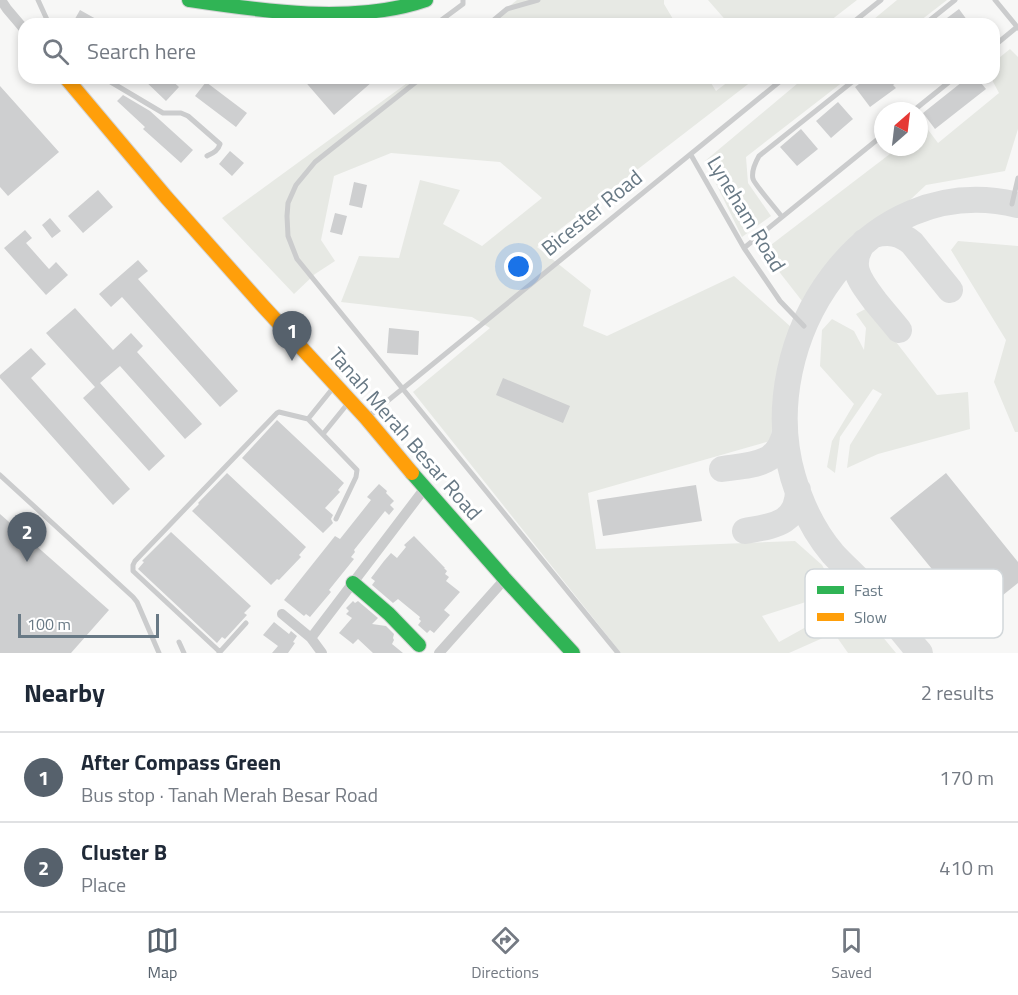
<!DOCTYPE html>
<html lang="en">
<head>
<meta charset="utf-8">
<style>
  body { margin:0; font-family:"Titillium Web",sans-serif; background:#f6f6f7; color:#1f2937 }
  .compass { position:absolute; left:874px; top:102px; width:54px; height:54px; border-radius:50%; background:#fff; box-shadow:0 3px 9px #0003; rotate:28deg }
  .scale { position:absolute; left:18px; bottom:15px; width:141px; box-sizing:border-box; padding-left:6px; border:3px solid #687985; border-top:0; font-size:16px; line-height:21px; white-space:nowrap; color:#687985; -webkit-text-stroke:4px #fff; paint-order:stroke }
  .you { position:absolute; left:519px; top:267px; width:21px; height:21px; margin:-15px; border:4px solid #fff; border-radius:50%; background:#1a73e8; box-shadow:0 0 0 9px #1a73e833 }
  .badge { display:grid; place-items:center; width:39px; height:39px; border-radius:50%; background:#56616c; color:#fff; font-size:20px; font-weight:700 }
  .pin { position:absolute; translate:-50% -50px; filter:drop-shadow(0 2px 3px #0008) }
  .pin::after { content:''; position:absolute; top:32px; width:21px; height:18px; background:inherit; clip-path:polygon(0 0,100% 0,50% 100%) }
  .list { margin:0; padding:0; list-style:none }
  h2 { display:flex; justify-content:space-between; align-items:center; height:78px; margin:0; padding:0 24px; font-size:26px }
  h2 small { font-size:20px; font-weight:400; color:#747a83 }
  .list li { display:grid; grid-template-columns:39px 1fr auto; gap:18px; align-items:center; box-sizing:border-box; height:90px; padding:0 24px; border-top:2px solid #e0e1e3 }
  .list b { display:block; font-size:22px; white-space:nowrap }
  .list p { margin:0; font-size:20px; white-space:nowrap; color:#747a83 }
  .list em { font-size:20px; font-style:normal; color:#747a83 }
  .icon { flex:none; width:33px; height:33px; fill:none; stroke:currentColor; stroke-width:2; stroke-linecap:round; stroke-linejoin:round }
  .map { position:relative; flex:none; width:1018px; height:653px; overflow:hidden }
  .search { position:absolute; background:#fff; box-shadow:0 3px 9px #0003; left:18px; right:18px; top:18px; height:66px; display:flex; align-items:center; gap:15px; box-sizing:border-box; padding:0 21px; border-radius:18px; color:#747a83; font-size:22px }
  .sheet { height:258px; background:#fff }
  nav { display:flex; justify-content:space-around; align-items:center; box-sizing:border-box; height:84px; border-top:2px solid #e0e1e3; background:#fff; font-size:16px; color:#747a83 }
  nav a { display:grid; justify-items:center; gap:3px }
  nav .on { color:#56616c }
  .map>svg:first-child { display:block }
</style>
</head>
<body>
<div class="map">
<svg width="1018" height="653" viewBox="0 0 1018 653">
  <rect width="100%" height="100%" fill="#f7f7f6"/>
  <!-- green -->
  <path fill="#e7e9e4" d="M517 0H664V4L676 24H487Z
    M708 0H857L826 24H729Z
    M897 0H947L916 24H868Z
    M1010 49 1018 57V129L1005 171 926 185 802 301 763 251 899 147H919V132L926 127 938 143 999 93 991 78H994V62Z
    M414 78H708L716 91 733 78H756L537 247 591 290 583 326 607 336 734 276 791 327 770 441 588 493 596 549 795 541 822 565 837 592 762 616 779 642 853 601 896 653H848L834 633 789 653H621L413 392 490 328 472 317 341 302 359 256 399 258 420 180 460 190 443 224 482 246 542 198 500 162 391 153 334 176 321 240 335 261 315 274 294 294 222 218Z
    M804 78H848L746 157 748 183 771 216 742 237 705 161Z
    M958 241 1018 246V432H1015L994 382 1006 340 951 250Z
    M869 307 937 395 968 392 970 429 878 454 847 468 850 445 882 394 873 389 840 437 835 473 827 467 832 441 854 404 820 366 822 330 832 319 854 331 864 350 866 328 856 314Z"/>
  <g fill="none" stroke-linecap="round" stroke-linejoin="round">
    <!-- taxiway -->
    <path stroke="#dcdddd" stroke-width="26" d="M874 235C889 231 900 233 912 243L950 290
      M864 242C846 265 861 282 875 301 883 311 891 320 899 330
      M722 469C750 465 779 466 785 432
      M745 531C771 526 798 525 798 490
      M920 653C903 633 887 613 871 593 859 579 845 567 833 554 815 533 801 504 793 477 753 341 864 168 1018 205"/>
  </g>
  <!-- building -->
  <path fill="#cecfd0" d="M959 9 970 24H939Z
    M80 10 105 24H72Z
    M142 78H169L179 87 166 101Z
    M302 78H368L372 82 334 115Z
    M867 78H903L893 85 896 88 870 107 855 87Z
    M967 78H977L986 89 935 129 923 113Z
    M206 82 247 113 236 127 195 96Z
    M0 86 59 152 8 196 0 187Z
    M123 95 150 111 193 150 181 163 143 129 145 127 117 101Z
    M838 102 853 119 831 138 816 121Z
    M801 129 818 149 797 166 780 147Z
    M230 151 244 163 232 176 219 164Z
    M354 182 367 185 362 208 349 205Z
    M98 190 113 207 83 233 68 216Z
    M335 213 347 216 342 235 330 232Z
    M50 218 61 231 52 238 42 225Z
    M25 230 32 238 26 243 49 269 56 262 68 275 46 295 4 248Z
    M138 260 148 271 138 279 238 391 220 407 122 297 111 307 99 294Z
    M75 308 113 350 131 333 143 346 137 352 202 424 185 439 120 366 100 383 165 456 149 471 83 398 95 387 46 333Z
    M389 328 419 331 418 355 387 353Z
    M31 348 46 364 31 378 130 489 113 505 0 378V375Z
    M503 378 570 406 563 423 496 395Z
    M277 420 344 483 338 490 340 492 325 508 333 515 331 519 333 523 323 533 242 458Z
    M227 473 306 547 299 555 301 557 279 580 277 579 271 585 192 511 199 504 198 503Z
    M946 473 1018 562V583L973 619 890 518Z
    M379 484 387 491 386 493 394 501 390 505 394 509 389 515 385 511 354 550 355 552 351 557 354 559 329 590 331 592 310 617 306 614 304 616 284 600 335 536 340 539 371 500 367 497Z
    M696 485 702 521 603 536 597 500Z
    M0 514 109 610 71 653H0Z
    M171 532 251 606 244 613 247 615 225 639 222 637 217 643 138 569 144 562 142 561Z
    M414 536 445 568H444L447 571 445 574 449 577 446 581 460 592 444 610 450 615 434 633 430 630 427 633 418 625 421 621 419 619 420 617 398 599 393 603 372 585 375 581 371 578 384 561 391 553 397 558 406 547 404 545Z
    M353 601 355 603 358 601 378 618 372 624 386 626 394 634 393 638 394 640 392 644 403 653H373L358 639 353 644 339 633 352 618 346 614 349 611 346 608Z
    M274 622 289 634 291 631 297 636 293 642 295 643 288 653H272L278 646 263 635Z"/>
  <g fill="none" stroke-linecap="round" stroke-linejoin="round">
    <defs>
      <path id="fast" d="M189 0C262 11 354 25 426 0
        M412 473 505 579 573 653
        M353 583 389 614 419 645"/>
      <path id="slow" d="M66 78 166 197 262 305 366 418 412 473"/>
    </defs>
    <!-- fast casing -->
    <use href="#fast" stroke="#d3d4d5" stroke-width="16"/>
    <!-- slow casing -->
    <use href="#slow" stroke="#d3d4d5" stroke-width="16"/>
    <!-- lane -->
    <path stroke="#cbcccd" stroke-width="5" d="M38 0 49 24
      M995 0 1018 28
      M436 24 463 4V0
      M489 24 507 9 538 0
      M851 24 881 0
      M925 24 955 0
      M994 46 1017 27
      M104 78 163 113H181L188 116 220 144C218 151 213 153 207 156
      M421 78 315 162 296 185 288 203 287 216 288 236 297 259 618 653
      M913 111 954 78
      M691 155 744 248 780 301 804 326
      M1012 204 1018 178
      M782 217C777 210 755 185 753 179 751 171 755 163 759 156L857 78
      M744 248 883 135
      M369 416 784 78
      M308 419 333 388
      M323 434 349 402
      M0 475 133 597 137 602 159 653
      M179 642 184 653
      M220 652 133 571V565L135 561 277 413 279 412 308 419 357 470 356 477 336 519
      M219 653 246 623"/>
    <!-- street -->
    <path stroke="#cbcccd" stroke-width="10" d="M1 0 7 9 24 29
      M282 614 311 638 322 653
      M311 638 425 488
      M439 653 505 579"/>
    <!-- fast -->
    <use href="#fast" stroke="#30b455" stroke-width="14"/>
    <!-- slow -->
    <use href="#slow" stroke="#ff9f0a" stroke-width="14"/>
  </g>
  <g text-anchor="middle" stroke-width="6" stroke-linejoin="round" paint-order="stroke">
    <!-- street labels -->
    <g font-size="21" fill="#687985" stroke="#fff">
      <text transform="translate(592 213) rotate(-39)" y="7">Bicester Road</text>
      <text transform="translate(746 214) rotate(59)" y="7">Lyneham Road</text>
      <text transform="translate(405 434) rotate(49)" y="7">Tanah Merah Besar Road</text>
    </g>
  </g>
  <!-- legend -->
  <rect x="805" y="569" width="198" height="69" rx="9" fill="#fff" stroke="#d2d7da" stroke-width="1.5"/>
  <rect x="817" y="586" width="27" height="8" fill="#30b455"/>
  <rect x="817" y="613" width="27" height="8" fill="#ff9f0a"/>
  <g font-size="16" fill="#687985">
    <text x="854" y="596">Fast</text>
    <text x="854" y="623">Slow</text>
  </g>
</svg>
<svg class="compass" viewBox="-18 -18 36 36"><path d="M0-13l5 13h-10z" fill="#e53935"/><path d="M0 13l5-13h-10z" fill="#747a83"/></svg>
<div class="scale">100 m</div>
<div class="you"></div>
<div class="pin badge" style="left:292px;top:361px">1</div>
<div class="pin badge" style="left:27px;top:562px">2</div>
<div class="search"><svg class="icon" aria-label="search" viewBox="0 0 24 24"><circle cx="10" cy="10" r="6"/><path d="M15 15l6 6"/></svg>Search here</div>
</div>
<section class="sheet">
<h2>Nearby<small>2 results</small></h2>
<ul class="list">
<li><span class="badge">1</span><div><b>After Compass Green</b><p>Bus stop · Tanah Merah Besar Road</p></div><em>170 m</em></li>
<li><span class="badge">2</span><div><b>Cluster B</b><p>Place</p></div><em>410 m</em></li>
</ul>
</section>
<nav>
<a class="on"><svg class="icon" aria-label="map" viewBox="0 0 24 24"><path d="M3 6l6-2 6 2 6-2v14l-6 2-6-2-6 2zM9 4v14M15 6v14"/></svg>Map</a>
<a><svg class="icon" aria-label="directions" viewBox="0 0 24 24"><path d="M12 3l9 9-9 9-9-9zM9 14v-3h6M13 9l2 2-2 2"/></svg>Directions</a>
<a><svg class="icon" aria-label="saved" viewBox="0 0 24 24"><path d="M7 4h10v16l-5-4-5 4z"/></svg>Saved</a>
</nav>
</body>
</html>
